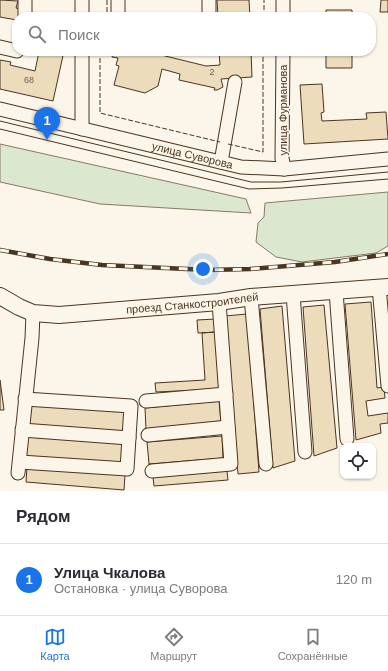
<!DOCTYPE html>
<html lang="ru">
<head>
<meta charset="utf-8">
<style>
  body { margin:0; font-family:Arial,sans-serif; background:#f7f7f7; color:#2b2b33 }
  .controls { position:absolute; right:12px; bottom:12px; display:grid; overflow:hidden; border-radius:8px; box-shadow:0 1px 3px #0004 }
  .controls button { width:36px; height:36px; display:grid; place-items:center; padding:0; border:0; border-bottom:1px solid #e1e1e2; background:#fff; color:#2b2b33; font:20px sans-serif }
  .you { position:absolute; left:203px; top:269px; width:14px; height:14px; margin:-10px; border:3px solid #fff; border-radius:50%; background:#1a73e8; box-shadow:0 0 0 6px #1a73e833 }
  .badge { display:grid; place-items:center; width:26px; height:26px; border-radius:50%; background:#1a73e8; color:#fff; font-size:13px; font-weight:700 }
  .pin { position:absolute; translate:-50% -33px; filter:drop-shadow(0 1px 2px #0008) }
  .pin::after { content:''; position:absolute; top:21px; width:14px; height:12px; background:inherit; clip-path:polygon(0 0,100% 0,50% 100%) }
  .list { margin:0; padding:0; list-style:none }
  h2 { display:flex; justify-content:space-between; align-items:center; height:52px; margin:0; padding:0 16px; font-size:17px }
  h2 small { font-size:13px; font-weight:400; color:#7c7c81 }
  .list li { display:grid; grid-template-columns:26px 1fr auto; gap:12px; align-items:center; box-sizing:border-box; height:72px; padding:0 16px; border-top:1px solid #e1e1e2 }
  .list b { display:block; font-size:15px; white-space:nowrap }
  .list p { margin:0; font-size:13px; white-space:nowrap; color:#7c7c81 }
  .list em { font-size:13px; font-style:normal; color:#7c7c81 }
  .icon { flex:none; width:22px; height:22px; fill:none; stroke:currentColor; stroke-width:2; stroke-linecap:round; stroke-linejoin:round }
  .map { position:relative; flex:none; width:388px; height:491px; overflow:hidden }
  .search { position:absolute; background:#fff; box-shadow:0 1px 3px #0004; left:12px; right:12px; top:12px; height:44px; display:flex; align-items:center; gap:10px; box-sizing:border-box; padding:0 14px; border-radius:16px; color:#7c7c81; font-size:15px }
  .sheet { height:124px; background:#fff }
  nav { display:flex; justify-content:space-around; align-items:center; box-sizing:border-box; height:56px; border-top:1px solid #e1e1e2; background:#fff; font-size:11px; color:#7c7c81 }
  nav a { display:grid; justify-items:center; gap:2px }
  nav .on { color:#1a73e8 }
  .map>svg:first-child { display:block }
</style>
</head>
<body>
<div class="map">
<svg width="388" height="491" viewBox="0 0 388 491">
  <rect width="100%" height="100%" fill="#fbf6e9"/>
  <!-- green -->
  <path fill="#dce7d0" stroke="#887966" d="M0 144 246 199 251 213 100 204 0 182Z
    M388 192V246L376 253 302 262 276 257 256 242 258 223 264 217 265 203Z"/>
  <!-- building -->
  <path fill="#ecdcbc" stroke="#4a3520" d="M0 0 18 1 16 8 21 9 19 17H17V20L0 17Z
    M217 0H249L250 17H218Z
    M381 0H388V12H380Z
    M326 10H352V17H326Z
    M36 51H64L53 101 0 89V60L11 62 10 65 35 71 39 52Z
    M114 51H145L206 66 220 65 219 51H251L252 77 221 79 223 87 217 90H214L215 88 179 80 180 74 162 69 158 86 145 93 114 85 119 66 116 65 118 58 112 57Z
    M326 51H352V68H326Z
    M322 84 324 112 321 113 322 121 367 119 366 113 386 112 388 139 304 144 300 85Z
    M371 302 377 388 384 387 385 398 366 401 368 416 388 413V423L380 424 381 433 356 440 345 304Z
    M324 305 337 448 314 456 303 307Z
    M282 306 295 461 273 468 260 309Z
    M247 314 259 472 238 474 225 316Z
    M216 319 217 332 198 333 197 320Z
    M215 332 219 389 156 392 155 383 205 380 202 333Z
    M0 380 4 410H0Z
    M219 401 221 423 146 430 145 408Z
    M29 405 125 411 124 433 27 426Z
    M222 436 223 458 149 464 147 442Z
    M28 437 125 443 124 465 26 459Z
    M27 467 125 475 124 490 26 482Z
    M227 471 228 480 154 486 153 477Z"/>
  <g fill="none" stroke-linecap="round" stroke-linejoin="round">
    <defs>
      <g id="minor">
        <path d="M209 0V17"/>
        <path d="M25 17V0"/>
        <path d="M82 17V0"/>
        <path d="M118 17V0"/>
        <path d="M283 17V0"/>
        <path d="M0 47 17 51"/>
        <path d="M283 51 282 158 284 169"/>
        <path id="s1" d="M0 109 241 167 284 169 388 159"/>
        <path d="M82 129V51"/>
        <path d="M221 162 235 82"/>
        <path d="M379 287 388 386"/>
        <path d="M336 291 347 439"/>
        <path d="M293 294 305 452"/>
        <path d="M251 297 266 464"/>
        <path d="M146 401 226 394"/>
        <path d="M22 430 129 438"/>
        <path d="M148 435 228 427"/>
        <path d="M20 462 127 469 131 406 25 399"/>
        <path d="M152 471 231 464 219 302"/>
        <path d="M18 473 32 338 33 313"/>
      </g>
      <g id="major">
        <path id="s2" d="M0 296 19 307 33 313 59 315 219 302 251 297 388 287"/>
      </g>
    </defs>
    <!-- minor casing -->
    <use href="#minor" stroke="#4a3520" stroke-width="15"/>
    <!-- major casing -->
    <use href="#major" stroke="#4a3520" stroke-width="18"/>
    <!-- minor -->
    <use href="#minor" stroke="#fbf6e9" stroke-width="13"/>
    <!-- major -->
    <use href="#major" stroke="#fbf6e9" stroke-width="16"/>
    <!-- tram -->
    <path stroke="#4a3520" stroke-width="1" d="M0 121 251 182H281L388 172
      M0 129 249 189 282 188 388 179"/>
    <defs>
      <path id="rail" d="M0 250 50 259 102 265 208 270 250 269 335 262 388 254"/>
    </defs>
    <!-- rail casing -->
    <use href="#rail" stroke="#4a3520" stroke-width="4.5"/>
    <!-- rail -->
    <use href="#rail" stroke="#fbf6e9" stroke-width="3" stroke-dasharray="9" stroke-linecap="butt"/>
    <!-- fence -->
    <path stroke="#4a3520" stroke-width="1" stroke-dasharray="5 2" stroke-linecap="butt" d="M107 0V17
      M264 17V0
      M100 51V113L220 142
      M228 144 263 152V51"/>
  </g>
  <g text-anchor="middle" stroke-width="3" stroke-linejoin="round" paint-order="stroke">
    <!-- number labels -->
    <g font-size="9" fill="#725f47">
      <text x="212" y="75">2</text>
      <text x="29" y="83">68</text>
    </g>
    <!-- street labels -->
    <g font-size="11" fill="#4a3520" stroke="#fbf6e9">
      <text transform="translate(283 110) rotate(-90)" y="4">улица Фурманова</text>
      <text dy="4" stroke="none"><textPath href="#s1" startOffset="198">улица Суворова</textPath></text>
      <text dy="4" stroke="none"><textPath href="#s2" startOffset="197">проезд Станкостроителей</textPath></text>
    </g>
  </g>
</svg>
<div class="controls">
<button><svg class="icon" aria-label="locate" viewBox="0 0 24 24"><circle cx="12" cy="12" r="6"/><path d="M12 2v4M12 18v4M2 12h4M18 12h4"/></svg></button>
</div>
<div class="you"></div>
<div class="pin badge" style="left:47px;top:140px">1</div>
<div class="search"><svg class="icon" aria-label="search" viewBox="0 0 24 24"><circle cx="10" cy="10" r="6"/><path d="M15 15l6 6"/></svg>Поиск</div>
</div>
<section class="sheet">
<h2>Рядом<small></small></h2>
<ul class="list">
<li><span class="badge">1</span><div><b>Улица Чкалова</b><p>Остановка · улица Суворова</p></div><em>120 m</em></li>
</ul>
</section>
<nav>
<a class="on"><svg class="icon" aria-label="map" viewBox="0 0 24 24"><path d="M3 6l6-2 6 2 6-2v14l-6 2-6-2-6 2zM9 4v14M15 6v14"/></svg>Карта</a>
<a><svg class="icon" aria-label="directions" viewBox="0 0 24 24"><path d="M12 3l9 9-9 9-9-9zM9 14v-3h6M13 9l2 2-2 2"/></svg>Маршрут</a>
<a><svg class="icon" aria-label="saved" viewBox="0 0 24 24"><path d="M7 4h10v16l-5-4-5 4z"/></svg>Сохранённые</a>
</nav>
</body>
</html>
